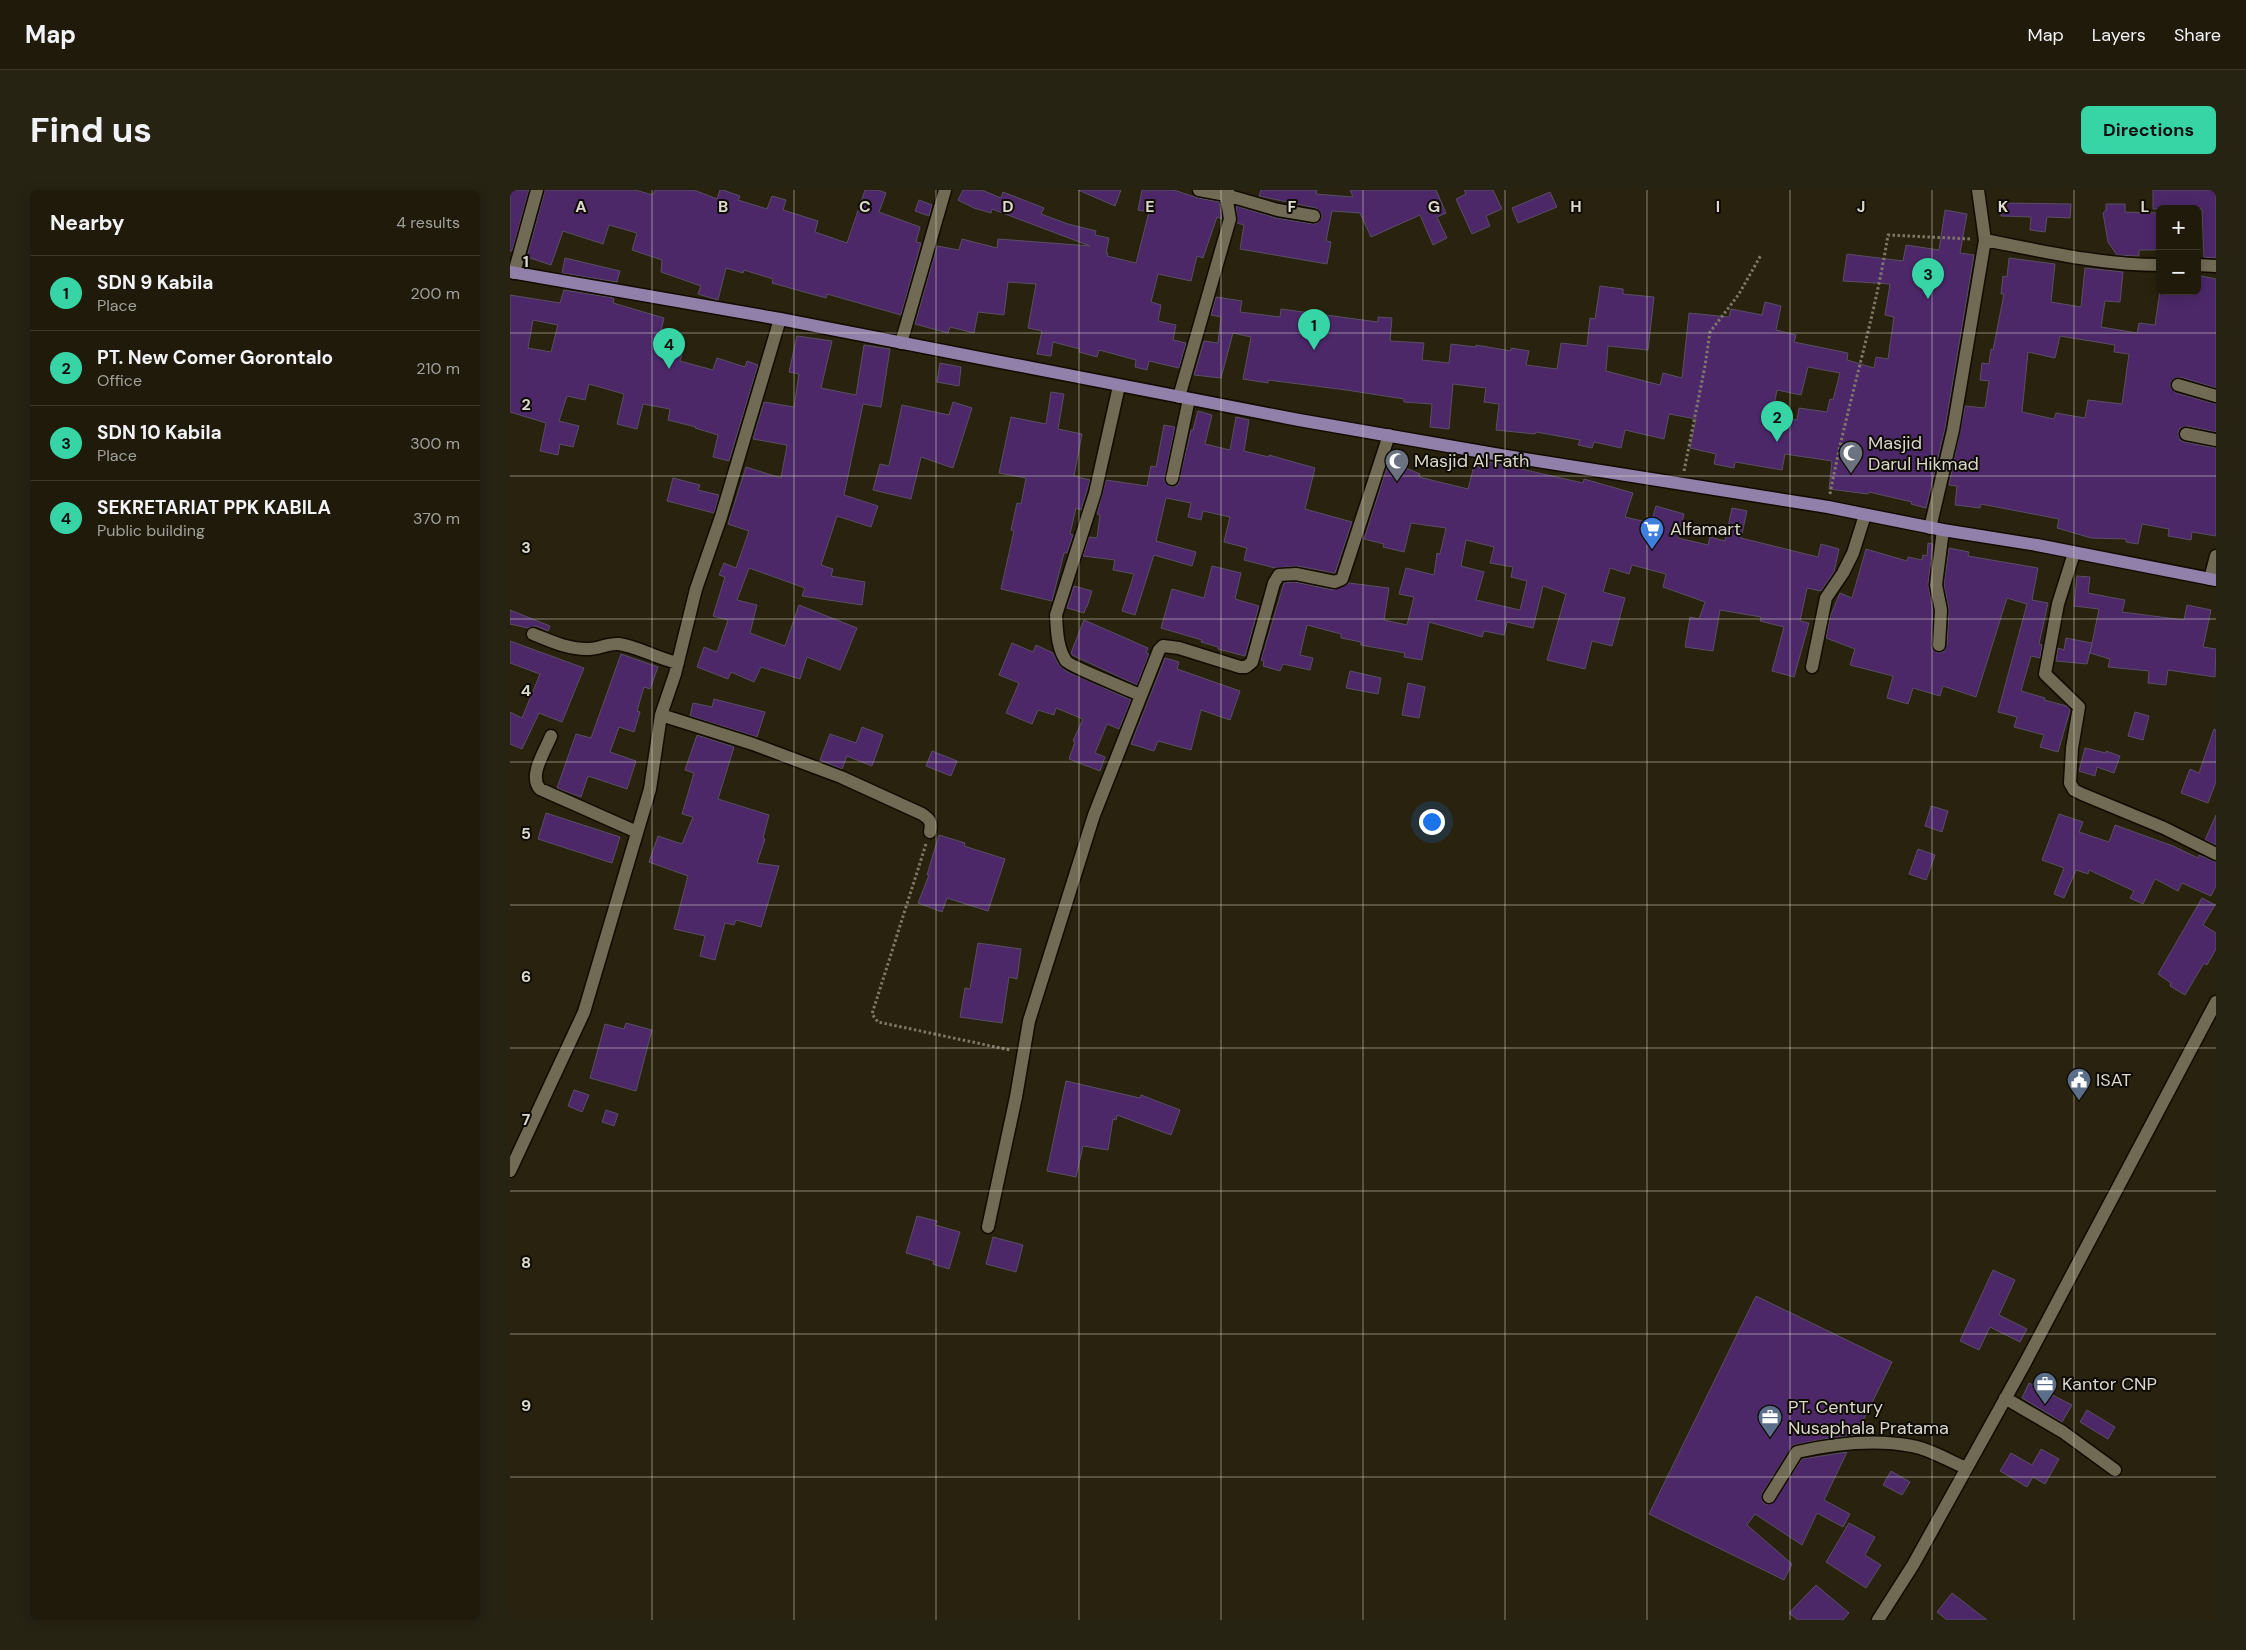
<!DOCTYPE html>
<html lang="en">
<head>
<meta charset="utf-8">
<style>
  body { margin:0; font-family:"DM Sans",sans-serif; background:#272313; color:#f1f3f6 }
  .controls { position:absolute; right:15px; top:15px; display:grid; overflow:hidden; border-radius:8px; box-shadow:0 2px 12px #0003 }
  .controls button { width:45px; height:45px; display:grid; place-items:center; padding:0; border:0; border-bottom:1px solid #3c382b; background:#1f1a0a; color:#f1f3f6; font:25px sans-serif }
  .you { position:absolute; left:921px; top:631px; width:18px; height:18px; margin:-12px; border:4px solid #fff; border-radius:50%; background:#1a73e8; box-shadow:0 0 0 8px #1a73e833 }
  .badge { display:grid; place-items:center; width:32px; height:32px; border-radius:50%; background:#37d4a6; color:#111; font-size:16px; font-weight:700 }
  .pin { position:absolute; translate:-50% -41px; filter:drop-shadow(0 1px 2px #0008) }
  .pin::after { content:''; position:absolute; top:26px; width:18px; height:15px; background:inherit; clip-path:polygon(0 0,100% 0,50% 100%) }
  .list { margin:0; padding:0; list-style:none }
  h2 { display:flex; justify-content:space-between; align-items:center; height:65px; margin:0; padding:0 20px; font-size:21px }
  h2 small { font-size:16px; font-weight:400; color:#a1a19c }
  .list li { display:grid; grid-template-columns:32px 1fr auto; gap:15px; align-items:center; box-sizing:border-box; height:75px; padding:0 20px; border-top:1px solid #3c382b }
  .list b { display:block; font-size:19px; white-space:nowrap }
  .list p { margin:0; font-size:16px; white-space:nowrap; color:#a1a19c }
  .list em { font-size:16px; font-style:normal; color:#a1a19c }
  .map { position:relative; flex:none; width:1706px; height:1430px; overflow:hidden; border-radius:8px }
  header { display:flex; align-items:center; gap:30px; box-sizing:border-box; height:70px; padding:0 25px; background:#1f1a0a; border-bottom:1px solid #3c382b }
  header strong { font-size:24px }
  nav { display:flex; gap:28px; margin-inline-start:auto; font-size:18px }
  .intro { display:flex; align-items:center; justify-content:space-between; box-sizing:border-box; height:120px; padding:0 30px }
  h1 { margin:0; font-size:35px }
  .button { padding:12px 22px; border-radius:8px; background:#37d4a6; color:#111; font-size:18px; font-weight:700 }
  main { display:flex; gap:30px; padding:0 30px }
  aside { flex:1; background:#1f1a0a; border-radius:8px; box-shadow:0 2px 12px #0003 }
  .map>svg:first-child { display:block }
</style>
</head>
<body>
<header>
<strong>Map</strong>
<nav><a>Map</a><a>Layers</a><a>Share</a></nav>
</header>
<div class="intro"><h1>Find us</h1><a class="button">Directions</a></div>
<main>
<aside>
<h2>Nearby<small>4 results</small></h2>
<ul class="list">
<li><span class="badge">1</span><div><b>SDN 9 Kabila</b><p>Place</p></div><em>200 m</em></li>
<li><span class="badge">2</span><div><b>PT. New Comer Gorontalo</b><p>Office</p></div><em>210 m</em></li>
<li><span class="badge">3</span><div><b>SDN 10 Kabila</b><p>Place</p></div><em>300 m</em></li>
<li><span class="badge">4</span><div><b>SEKRETARIAT PPK KABILA</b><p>Public building</p></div><em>370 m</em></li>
</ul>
</aside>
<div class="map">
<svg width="1706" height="1430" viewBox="0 0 1706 1430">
  <rect width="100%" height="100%" fill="#29220e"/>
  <!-- building -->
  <path fill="#4c2869" stroke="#594f63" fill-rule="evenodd" d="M0 0H19L2 61H0Z
    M35 0H125L143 5 145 0H184L207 9 210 0H213L230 6 228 10 257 19 262 6 276 10 273 20 308 31 305 42 337 53 355 0H368L376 3 369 22 410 37 406 52 411 53 391 125 317 104 316 108 262 93 263 89 234 80 233 83 216 78 208 110 188 104 191 96 151 82 152 70 122 60 127 43 99 35 93 54 53 41 41 75 17 67Z
    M453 0H472L491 8 493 2 534 18 531 24 558 34 586 41 585 45 599 48 596 63H598L597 66 626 73 639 22 628 20 632 0H664L688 8 709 12 712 29 707 27 693 68 687 66 681 91 648 84 641 112 651 115 648 131 666 135 663 150 676 153 669 178 639 171 637 180 625 177 626 170 589 160 587 167 569 162 570 159 543 152 541 166 527 164 532 141 518 138 526 94 498 92 494 125 468 122 464 143 440 137 438 143 405 134 427 56 449 60 452 49 487 58 488 49 580 56 482 19 481 23 464 18 448 10Z
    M568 0H611L605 16Z
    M751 0H807L806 4 843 7 840 0H926L936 23 927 27 937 48 923 55 910 25 861 47 850 23 822 21 816 51 821 52 817 74 730 59 734 35 727 33 726 16 766 28 803 34 807 33 812 28 811 23 806 18 749 6Z
    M954 0H983L992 19 976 26 980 36 962 44 946 9 956 4Z
    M1643 0H1706V68L1694 67 1692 19H1643Z
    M1040 2 1047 17 1008 33 1002 18Z
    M409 10 422 15 419 26 405 21Z
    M1492 13 1561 14 1560 28 1537 27 1535 42 1520 40 1521 27 1491 26Z
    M1596 14H1615V22L1650 23V60H1629V66L1607 65 1598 52 1593 23 1596 20Z
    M1435 20 1457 24 1450 63 1464 65 1435 238 1416 318 1401 314 1402 312 1359 302 1358 304 1319 299 1322 271 1275 264 1272 280 1225 272 1224 278 1204 274 1206 264 1180 258 1186 229 1159 224 1154 249 1115 240 1111 258 1084 252 1082 258 1068 255 1070 250 1026 242 1025 244 986 240 989 214 974 212 976 198 943 194 939 239 920 237 922 214 894 212V209L836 200 758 190V193L733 189 741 147 723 143 711 188 684 185 694 151 708 153 711 127 701 125 706 107 732 111 730 122 770 127 771 119 868 132V127L882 128 880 151 914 153 912 170 939 173 941 154 966 157V155L1001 161V158L1019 161 1016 175 1047 179 1051 153 1077 156 1080 128 1085 129 1090 96 1113 99V104L1144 107 1138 160 1098 156 1096 181 1150 195 1153 183 1172 188 1179 123 1219 127 1221 119 1252 125 1255 112 1271 116 1266 140 1286 145 1284 152 1338 163 1337 170 1364 178 1366 167 1378 169 1384 127 1375 125 1380 94 1333 91 1337 64 1393 71 1396 55 1429 60ZM1298 177 1330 183 1323 210 1320 209 1317 222 1289 218 1287 230 1262 225 1267 200 1291 205Z
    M55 68 110 81 107 92 52 83Z
    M1499 68 1545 74 1541 112 1571 117 1575 78 1613 82 1610 112 1595 111 1591 137 1627 143 1629 133 1645 135 1650 101 1687 103V85L1706 89V198L1670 187 1663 189 1660 196 1666 203 1706 214V242L1677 236 1670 238 1668 243 1670 250 1674 252 1706 258V346L1682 342 1681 350 1658 346 1659 339 1632 334 1628 354 1616 352V349L1581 348 1547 338 1549 329 1471 314 1470 318 1445 315 1447 296 1439 295 1455 216 1475 218 1479 191 1470 190 1472 173 1479 174 1481 159 1483 160 1494 104H1491L1493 86 1497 87ZM1550 146 1605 155 1604 162 1619 164 1612 214 1578 210 1575 228 1546 223 1544 229 1512 222 1518 162 1545 168Z
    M54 100 104 108 103 113 154 128 147 158 172 164 170 171 203 180 207 168 235 177 237 171 248 175 219 271 203 267 208 245 185 238 186 237 158 230 160 219 133 214 127 239 107 234 114 204 79 194 75 210 57 206 49 231 69 236 63 257 50 254 48 265 30 261 36 233 0 222V105L50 113ZM23 130 48 135 41 162 18 158Z
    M287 146 322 151 311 198 346 205 354 155 380 159 371 217 353 214 334 305 368 316 361 337 327 326 311 375 323 379 321 386 355 392 352 415 292 406 295 398 239 378 227 410 247 415 240 443 275 456 289 415 347 438 330 480 297 467 290 489 251 477 244 492 221 482 218 489 187 477 194 457 207 462 218 430 203 426 215 387 209 385 214 373 226 378 239 341 218 334 236 277 271 288 277 255 243 249 254 212 284 217 289 184 279 182Z
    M430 173 451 177 449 196 427 192Z
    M541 202 554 204 548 239 572 244 564 286 580 290 571 320 566 318 560 344 563 345 557 363H554L542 411 491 399 504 341 501 340 507 313 511 314 516 288 489 283 501 227 536 234Z
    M443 212 462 218 443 278 411 267 401 309 363 300 370 274 379 276 392 215 439 225Z
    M688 221 702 225 695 254 720 260 726 227 739 230 734 261 759 267V265L805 278 795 319 842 332 825 383 787 376 765 378 734 370 737 358 714 352 720 327 693 321 691 330 678 327 681 313 656 308 646 351 686 362 682 376 644 365 625 425 612 421 624 384 603 380 605 370 573 366 579 347 587 348 590 325 587 324 596 290 637 296 641 276 646 277 654 235 665 237 654 291 660 297 668 295 681 240H683Z
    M879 271 910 284 909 287 958 299 964 276 978 279 980 272 1073 293 1074 289 1123 303 1115 327 1141 333 1146 316 1174 324 1168 348 1198 355 1200 347 1215 351 1222 318 1237 321 1231 348 1308 367 1311 354 1329 359 1324 382 1311 401 1297 398 1290 431 1299 433 1284 487 1262 481 1274 437 1250 431 1251 427 1210 420 1203 461 1175 457 1180 427 1189 429 1195 412 1153 397 1156 384 1122 375 1119 384 1100 378 1093 402 1115 408 1102 456 1082 451 1075 479 1037 470 1056 404 1033 396 1023 438 997 432 994 445 974 441 972 447 919 432 912 470 894 467 895 463 851 455V452L831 448V444L797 435 790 465 803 468 800 480 773 474 770 481 753 476 754 471 751 470 774 393 785 392 823 400 839 393 879 398 874 430 897 435 904 407 889 404 896 378 924 385 927 363 930 364 936 338 901 333 894 362 873 357 874 354 854 349ZM956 350 984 357 980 373 1003 377 1001 387 1017 391 1010 420 966 410 974 382 951 376Z
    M163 288 190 295 188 300 209 305 204 323 157 311Z
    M1418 353 1423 354 1418 394 1423 421 1421 455 1422 459 1428 463 1433 462 1437 455 1439 420 1434 395 1439 358 1459 362 1458 366 1528 378 1522 410 1538 413 1529 454 1532 455 1530 468 1521 466 1511 501 1535 508 1534 510 1557 516 1560 520 1548 562 1530 557 1534 545 1504 537 1507 527 1488 522 1517 414 1497 408 1466 507 1433 496 1430 506 1403 498 1398 514 1377 508 1383 486 1340 475 1345 459 1316 448 1320 427 1330 403 1342 408 1356 359 1397 371 1398 367 1412 370 1413 365 1417 366Z
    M702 376 731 383 725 409 749 416 735 466 708 459V457L691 452 692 450 651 438 662 399 694 408Z
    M1567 386 1580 387 1578 403 1615 410 1612 422 1674 430 1677 415 1701 420 1693 457 1706 459 1705 487 1658 480 1656 495 1638 493 1639 481 1598 477 1600 469 1580 463 1589 419 1564 416Z
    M564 396 582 401 577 417H576L574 423 557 418Z
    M0 420 40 436 38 441 26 436 18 438 0 434Z
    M574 430 638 458 636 463 639 464 627 495 562 465 561 463Z
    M1556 448 1582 453 1577 474 1546 471 1548 458 1554 460Z
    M0 451 74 478 52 532 29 523 12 559 0 554V522L12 528 30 484 0 473Z
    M502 453 523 462 526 455 543 463 549 475 556 481 621 510 609 539 597 534 585 563 595 567 590 581 559 569 565 552 563 551 573 529 546 518 544 525 528 520 522 534 496 523 509 493 489 485Z
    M111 464 148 477 140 499 134 497 127 521 130 522 124 542 109 537 100 562 126 571 117 599 78 586 71 607 47 598 66 544 81 548Z
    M655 468 669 472 667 479 730 501 720 530 691 520 681 560 648 551 644 561 621 554Z
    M840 481 871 488 868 504 836 498Z
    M898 493 915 497 909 528 892 525Z
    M204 509 255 522 247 547 180 526 183 513 202 517Z
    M1625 522 1639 526 1633 550 1618 546Z
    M352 537 373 545 362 576 337 566 332 579 310 570 320 544 346 553Z
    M1704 539 1706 540V592L1698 613 1671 603 1680 579 1689 583Z
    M187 545 224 557 208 609 259 625 253 648 255 649 247 673 269 676 251 737 226 730 224 735 215 733 205 770 190 766 195 746 164 739 178 686 139 672 148 646 172 654 183 627 172 624 184 583 175 580Z
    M1575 558 1596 563V561L1610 566 1604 583 1587 577 1585 586 1569 581Z
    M422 561 447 571 441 586 416 576Z
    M1421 616 1438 621 1432 642 1415 636Z
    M36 623 110 647 102 673 28 649Z
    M1549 624 1573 632 1569 642 1599 652 1605 635 1663 656 1688 668 1689 665 1706 672V696L1701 706 1672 693 1668 701 1645 689 1633 714 1620 708 1624 701 1579 680 1578 684 1566 680 1554 708 1544 704 1554 678 1532 670Z
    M1706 625V655L1695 650Z
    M429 645 455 653 454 656 495 669 478 721 437 708 432 722 408 713 419 685H417Z
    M1408 659 1425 665 1416 690 1399 684Z
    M1692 708 1705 715 1693 735 1706 743V759L1697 775 1694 773 1675 805 1660 796 1661 793 1648 784Z
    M468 753 511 759 507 789 499 787 492 833 450 827 455 798 460 799Z
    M116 833 142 840 126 901 80 888 95 834 114 839Z
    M556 891 630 908 631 905 670 920 661 945 607 925 606 930 603 929 598 960 573 956 566 987 537 981Z
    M64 900 79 905 72 922 58 916Z
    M96 920 108 924 104 936 92 932Z
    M407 1026 427 1031 425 1035 450 1042 439 1079 423 1074 424 1071 396 1063Z
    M483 1047 513 1055 506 1082 476 1074Z
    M1483 1080 1505 1090 1489 1125 1517 1139 1510 1152 1480 1137 1469 1160 1450 1151Z
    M1246 1106 1382 1172 1346 1245 1314 1249 1283 1255 1252 1303V1311L1255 1314H1262L1292 1269 1337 1262 1314 1310 1340 1324 1333 1337 1307 1323 1292 1355 1245 1324 1237 1335 1282 1374 1274 1390 1139 1324Z
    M1519 1193 1562 1215 1552 1232 1512 1208Z
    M1577 1220 1605 1237 1598 1249 1570 1232Z
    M1531 1259 1549 1269 1535 1294 1523 1287 1517 1297 1490 1281 1501 1263 1522 1275Z
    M1381 1281 1400 1292 1392 1305 1373 1295Z
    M1339 1333 1365 1347 1355 1365 1371 1375 1356 1398 1316 1372Z
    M1306 1395 1339 1423 1333 1430H1288L1279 1423Z
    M1442 1403 1477 1430H1437L1427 1422Z"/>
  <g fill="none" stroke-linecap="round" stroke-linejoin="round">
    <defs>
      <path id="minor" d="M689 0 716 5 768 20 804 26
        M1468 0 1475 50
        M1687 75 1706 76
        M4 83 27 0
        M391 153 435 0
        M1668 195 1706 206
        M609 196 585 303 546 425C547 441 547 457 556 471 561 477 618 499 630 505
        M669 207 720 29 716 5 718 0
        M1676 244 1706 250
        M662 289 679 209
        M1420 338 1443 240 1475 50C1532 61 1591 75 1650 75
        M1564 363 1548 414 1535 484 1569 517 1562 558 1560 593 1564 600 1572 604 1654 638 1706 664
        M1700 389 1706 366
        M23 444C41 451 59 460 79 459 89 459 98 453 109 454 129 457 148 469 168 473
        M1429 455 1431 420 1426 395 1433 340
        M1302 477 1316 408 1333 383 1343 363 1355 325
        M151 525 243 554 331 587 412 624C420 629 422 632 420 642
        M41 546C35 561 18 586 30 599L127 642
        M0 981 74 822 140 599 151 525 165 484 186 399 211 327 270 129
        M478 1037 506 907 519 831 584 625 649 460 653 456 669 458 730 477H736L742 472 764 393 769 385 786 384 825 392 832 389 879 245
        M1495 1208 1553 1242 1605 1280
        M1259 1307 1287 1262C1322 1254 1366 1249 1402 1256 1420 1259 1439 1271 1456 1278
        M1368 1430 1403 1375 1515 1173 1706 812"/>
      <path id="major" d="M0 82 270 129 789 230 990 265 1318 317 1433 340 1527 355 1706 390"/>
    </defs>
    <!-- minor casing -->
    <use href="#minor" stroke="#110b00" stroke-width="15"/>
    <!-- major casing -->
    <use href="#major" stroke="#110b00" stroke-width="15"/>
    <!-- path -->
    <path stroke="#7e7868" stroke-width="3" stroke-dasharray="2.5 2.5" stroke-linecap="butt" d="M1174 281 1195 176 1200 142 1229 104 1251 65
      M1320 304C1336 218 1364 133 1378 45L1461 49
      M416 654 362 824 368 832 500 860"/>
    <!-- minor -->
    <use href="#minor" stroke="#716a54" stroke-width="12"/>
    <!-- major -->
    <use href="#major" stroke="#9181aa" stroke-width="12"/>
  </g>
  <!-- grid -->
  <path fill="none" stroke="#dcd8cc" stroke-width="1" stroke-opacity="0.55" d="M142 0V1430M284 0V1430M426 0V1430M569 0V1430M711 0V1430M853 0V1430M995 0V1430M1137 0V1430M1280 0V1430M1422 0V1430M1564 0V1430M0 143H1706M0 286H1706M0 429H1706M0 572H1706M0 715H1706M0 858H1706M0 1001H1706M0 1144H1706M0 1287H1706"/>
  <!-- icons -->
  <defs>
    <symbol id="mosque-pin" viewBox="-11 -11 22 30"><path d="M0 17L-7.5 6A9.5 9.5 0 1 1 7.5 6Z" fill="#6b7280" stroke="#0f0c05"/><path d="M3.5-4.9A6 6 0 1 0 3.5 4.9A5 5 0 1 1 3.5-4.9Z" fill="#fff"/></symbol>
    <symbol id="supermarket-pin" viewBox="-11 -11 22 30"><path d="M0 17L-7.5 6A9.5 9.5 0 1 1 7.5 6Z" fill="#3f7fe0" stroke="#0f0c05"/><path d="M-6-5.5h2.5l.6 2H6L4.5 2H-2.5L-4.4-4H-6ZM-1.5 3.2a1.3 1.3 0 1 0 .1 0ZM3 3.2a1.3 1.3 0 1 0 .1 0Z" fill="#fff"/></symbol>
    <symbol id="civic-pin" viewBox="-11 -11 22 30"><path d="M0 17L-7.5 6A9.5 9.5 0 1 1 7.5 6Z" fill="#5c6f8a" stroke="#0f0c05"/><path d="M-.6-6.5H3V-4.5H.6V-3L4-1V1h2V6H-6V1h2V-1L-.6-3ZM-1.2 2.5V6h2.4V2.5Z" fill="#fff"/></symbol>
    <symbol id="office-pin" viewBox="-11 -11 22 30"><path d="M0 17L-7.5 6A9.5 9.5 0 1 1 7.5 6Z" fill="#5c6f8a" stroke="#0f0c05"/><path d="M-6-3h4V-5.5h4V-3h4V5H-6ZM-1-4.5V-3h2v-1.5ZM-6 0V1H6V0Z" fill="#fff"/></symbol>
  </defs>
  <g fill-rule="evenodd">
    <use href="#mosque-pin" x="1327" y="249" width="28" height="38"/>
    <use href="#mosque-pin" x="873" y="257" width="28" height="38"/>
    <use href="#supermarket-pin" x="1128" y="325" width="28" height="38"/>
    <use href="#civic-pin" x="1555" y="876" width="28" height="38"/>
    <use href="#office-pin" x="1521" y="1180" width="28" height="38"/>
    <use href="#office-pin" x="1246" y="1213" width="28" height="38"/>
  </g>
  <g text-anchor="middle" stroke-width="4" stroke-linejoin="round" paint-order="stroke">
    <!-- poi labels -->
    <g font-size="18" fill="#dcd8cc" stroke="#0f0c05" text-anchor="start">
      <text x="1358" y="259">Masjid<tspan x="1358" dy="21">Darul Hikmad</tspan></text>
      <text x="904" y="277">Masjid Al Fath</text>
      <text x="1160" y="345">Alfamart</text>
      <text x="1586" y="896">ISAT</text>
      <text x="1552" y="1200">Kantor CNP</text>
      <text x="1278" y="1223">PT. Century<tspan x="1278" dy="21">Nusaphala Pratama</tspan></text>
    </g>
  </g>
  <g font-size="16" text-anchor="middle" font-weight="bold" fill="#dcd8cc" stroke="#0f0c05" stroke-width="4" stroke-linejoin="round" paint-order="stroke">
    <text x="71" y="22">A</text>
    <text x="213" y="22">B</text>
    <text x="355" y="22">C</text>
    <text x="498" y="22">D</text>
    <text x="640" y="22">E</text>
    <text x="782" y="22">F</text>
    <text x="924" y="22">G</text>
    <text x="1066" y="22">H</text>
    <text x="1208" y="22">I</text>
    <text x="1351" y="22">J</text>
    <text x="1493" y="22">K</text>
    <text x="1635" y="22">L</text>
    <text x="16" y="77">1</text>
    <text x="16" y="220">2</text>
    <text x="16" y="363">3</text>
    <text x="16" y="506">4</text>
    <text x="16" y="649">5</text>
    <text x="16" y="792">6</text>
    <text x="16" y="935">7</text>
    <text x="16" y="1078">8</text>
    <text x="16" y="1221">9</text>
  </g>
</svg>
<div class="controls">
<button>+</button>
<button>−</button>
</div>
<div class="you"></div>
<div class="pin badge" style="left:804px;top:160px">1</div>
<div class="pin badge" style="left:1267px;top:252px">2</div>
<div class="pin badge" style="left:1418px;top:109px">3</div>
<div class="pin badge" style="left:159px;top:179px">4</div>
</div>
</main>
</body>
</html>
